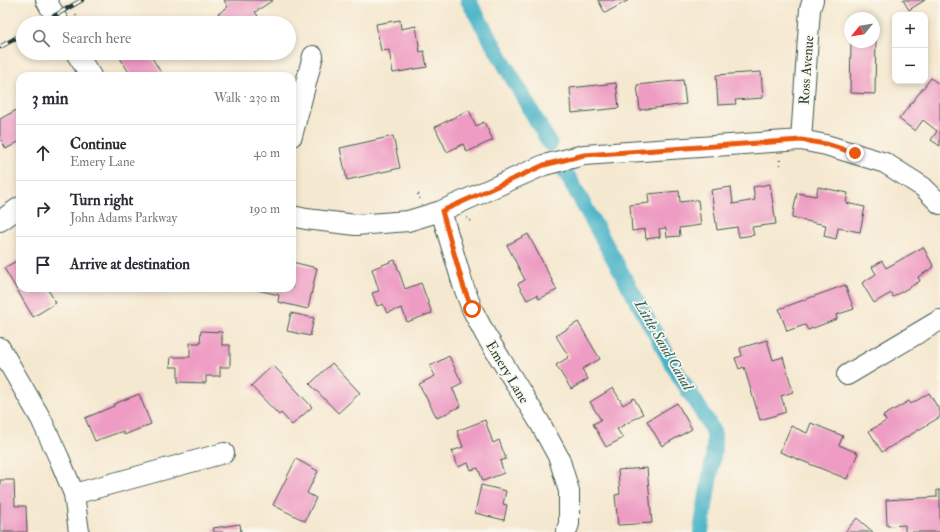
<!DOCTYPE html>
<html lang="en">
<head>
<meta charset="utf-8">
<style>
  body { margin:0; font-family:"IM FELL Double Pica",serif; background:#f7f7f7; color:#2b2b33 }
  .controls { position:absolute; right:12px; top:12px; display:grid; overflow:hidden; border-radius:8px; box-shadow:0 2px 6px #0003 }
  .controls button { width:36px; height:36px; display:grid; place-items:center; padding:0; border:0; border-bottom:1px solid #e1e1e2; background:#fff; color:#2b2b33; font:20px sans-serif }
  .compass { position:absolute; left:844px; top:12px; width:36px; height:36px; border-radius:50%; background:#fff; box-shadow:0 2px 6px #0003; rotate:240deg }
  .stop { position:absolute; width:12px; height:12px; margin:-9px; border:3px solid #ea580c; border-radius:50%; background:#fff }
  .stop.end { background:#ea580c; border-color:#fff; box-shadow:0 1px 4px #0008 }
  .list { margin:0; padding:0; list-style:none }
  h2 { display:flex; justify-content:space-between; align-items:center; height:52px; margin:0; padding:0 16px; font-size:17px }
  h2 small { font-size:13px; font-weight:400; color:#7c7c81 }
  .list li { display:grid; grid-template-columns:26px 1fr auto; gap:12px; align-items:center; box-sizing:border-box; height:56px; padding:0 16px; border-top:1px solid #e1e1e2 }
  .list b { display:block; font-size:15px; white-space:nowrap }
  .list p { margin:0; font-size:13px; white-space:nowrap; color:#7c7c81 }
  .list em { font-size:13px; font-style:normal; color:#7c7c81 }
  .icon { flex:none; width:22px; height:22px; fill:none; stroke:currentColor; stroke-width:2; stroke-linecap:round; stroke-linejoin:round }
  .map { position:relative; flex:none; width:940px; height:532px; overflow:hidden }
  .search { position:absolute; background:#fff; box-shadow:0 2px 6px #0003; left:16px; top:16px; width:280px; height:44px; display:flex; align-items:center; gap:10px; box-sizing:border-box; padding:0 14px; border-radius:22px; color:#7c7c81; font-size:15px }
  .panel { position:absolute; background:#fff; box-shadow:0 2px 6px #0003; left:16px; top:72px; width:280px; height:220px; border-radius:12px }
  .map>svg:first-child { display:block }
</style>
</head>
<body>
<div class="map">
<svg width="940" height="532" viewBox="0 0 940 532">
  <rect width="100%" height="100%" fill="#fbf7ec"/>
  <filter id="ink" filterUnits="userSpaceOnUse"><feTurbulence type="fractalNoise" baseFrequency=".025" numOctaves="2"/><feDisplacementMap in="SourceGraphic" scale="8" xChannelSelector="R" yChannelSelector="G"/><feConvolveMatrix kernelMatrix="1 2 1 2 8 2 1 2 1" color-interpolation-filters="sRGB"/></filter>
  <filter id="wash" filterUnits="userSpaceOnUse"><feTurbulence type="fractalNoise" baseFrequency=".012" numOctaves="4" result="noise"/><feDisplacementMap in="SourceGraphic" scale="16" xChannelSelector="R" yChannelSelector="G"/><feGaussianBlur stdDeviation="0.9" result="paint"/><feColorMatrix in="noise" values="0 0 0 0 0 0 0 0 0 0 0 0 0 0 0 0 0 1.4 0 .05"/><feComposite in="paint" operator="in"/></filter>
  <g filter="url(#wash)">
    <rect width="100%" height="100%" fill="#f5e8d0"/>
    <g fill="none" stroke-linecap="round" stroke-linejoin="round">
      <!-- canal -->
      <path stroke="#4ab4c7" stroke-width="16" d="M468 0 550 144
        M565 171 675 369 708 422 714 434V450L701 532"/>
    </g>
    <g id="blocks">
      <!-- building -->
      <path fill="#ee9cc3" d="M224 0H273L255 12 258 16 247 23H223L218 14 228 7Z
        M598 0H629L605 13Z
        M903 0H925L909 10Z
        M400 20 401 29 416 26 420 52 424 51 427 67 393 73 389 50 381 51 376 24Z
        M874 38H876L875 94 850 93 851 42H874Z
        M117 53H149L162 74 158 76H131Z
        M761 72 763 98 735 100 736 104 718 105 716 75Z
        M931 78 940 85V146L931 140 937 131 923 120 915 131 899 119Z
        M683 80 686 104 640 110 637 85Z
        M616 83 619 108 572 113 570 88Z
        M20 108V141L6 149 0 138V119Z
        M469 110 476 126 484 122 493 140 467 152 463 144 447 152 435 127Z
        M393 136 400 168 347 180 340 148Z
        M770 184 776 224 752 227 754 235 739 237 737 227 717 230 711 190 731 187 733 204 755 200 753 187Z
        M818 187 848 193 846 203 865 207 860 232 838 228 836 239 824 236 826 225 792 218 797 193 816 196Z
        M679 191 680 202 698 200 701 225 679 228 680 236 667 237 666 228 659 229 660 237 646 239 645 229 632 231 630 205 649 203 648 194Z
        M528 234 557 290 539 299 537 295 527 300 518 284 525 280 507 245Z
        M923 247 934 267 918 277 920 281 893 297 891 293 874 303 862 283 876 274 872 267 882 261 886 268Z
        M20 259V288H47L56 303 33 317 4 268Z
        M395 260 405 289 421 283 432 313 407 322 402 308 387 313 383 304 377 306 372 293 379 291 372 269Z
        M292 262 317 268 308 309 278 302 279 295 253 289 292 288Z
        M845 285 854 309 836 315 837 319 808 330 805 325 787 331 779 309Z
        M291 313 314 318 310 336 287 331Z
        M578 322 600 359 582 369 588 379 571 389 556 365 569 357 556 336Z
        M201 331 222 332V345H230V367H220V376H206V383L178 382V367H170L171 357H190V343H200Z
        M767 340 773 360 783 357 793 392 781 396 786 412 760 420 744 367 739 369 735 358 742 356 740 348Z
        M449 356 462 383 452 388 461 406 437 418 419 384 435 376 430 366Z
        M332 363 360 393 338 413 310 384Z
        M273 365 312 407 292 425 281 413 279 415 251 386Z
        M613 388 623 405 634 398 643 414 617 429 623 438 606 447 593 424 601 420 590 402Z
        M929 393 940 411V417L882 452 869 431 886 421 883 416 909 401 911 404Z
        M139 394 151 424 124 435 123 431 95 441 85 418 114 406V404Z
        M677 403 692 429 662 446 647 421Z
        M485 420 493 443 499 440 506 459 500 461 504 473 483 481 478 468 471 470 468 463 458 467 452 451 463 447 457 431Z
        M811 423 843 436 839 445 858 453 847 479 780 452 791 426 807 433Z
        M296 459 318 471 307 493 316 498 305 521 273 505Z
        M647 468 652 523 618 525 615 495 620 494 618 470Z
        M0 480H14L15 506H26L27 532H0Z
        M481 485 506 491 503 504 507 505 504 520 475 513Z
        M937 490H940V532H905V525L887 526 886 500 937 497Z
        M857 518 873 532H845Z
        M240 524 241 532H214L213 528Z"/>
    </g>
  </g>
  <g filter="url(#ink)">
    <use href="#blocks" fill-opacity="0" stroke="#3f574b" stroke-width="1"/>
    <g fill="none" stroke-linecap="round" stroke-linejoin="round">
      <defs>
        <path id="minor" d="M46 0 59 23
          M76 53 91 76
          M292 136 313 56
          M801 140 810 9 813 0
          M441 211 463 285 472 309 485 334 540 423 559 458 569 491V524L566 532
          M292 216 306 219 356 225 408 221 441 211 544 165 584 155 801 140 826 145 885 163 923 187 940 204
          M0 221 20 207
          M0 348 41 419 59 458 74 494 79 532
          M847 375 940 320
          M74 494 224 453"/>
      </defs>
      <!-- minor casing -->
      <use href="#minor" stroke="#3f574b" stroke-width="22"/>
      <!-- path -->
      <path stroke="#3f574b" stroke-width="2.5" stroke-dasharray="1 3" stroke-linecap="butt" d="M76 15 80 23
        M780 165V158
        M292 191 299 190
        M418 194 420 200
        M467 218 472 222"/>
      <!-- minor -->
      <use href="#minor" stroke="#fff" stroke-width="20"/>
      <defs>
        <path id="rail" d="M42 23 82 0
          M0 47 23 34"/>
      </defs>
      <!-- rail casing -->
      <use href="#rail" stroke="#1f3d34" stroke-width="4.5"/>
      <!-- rail -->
      <use href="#rail" stroke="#fbf7ec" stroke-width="3" stroke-dasharray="9" stroke-linecap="butt"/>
    </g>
  </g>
  <g fill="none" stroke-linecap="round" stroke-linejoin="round" filter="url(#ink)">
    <!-- route -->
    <path stroke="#ea580c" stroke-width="5" d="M472 309 463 285 442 211 544 165 584 155 801 140 826 144 855 153"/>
  </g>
  <g text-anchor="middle" stroke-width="3.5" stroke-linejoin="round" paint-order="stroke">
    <!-- street labels -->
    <g font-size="14" fill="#1f3d34" stroke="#fbf7ec">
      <text transform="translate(806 70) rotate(-86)" y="5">Ross Avenue</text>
      <text transform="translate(508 372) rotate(59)" y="5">Emery Lane</text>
    </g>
    <!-- water labels -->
    <g font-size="15" font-style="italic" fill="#2c6160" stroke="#fbf7ec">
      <text transform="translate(664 345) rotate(60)" y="5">Little Sand Canal</text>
    </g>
  </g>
</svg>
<div class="controls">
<button>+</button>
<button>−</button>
</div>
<svg class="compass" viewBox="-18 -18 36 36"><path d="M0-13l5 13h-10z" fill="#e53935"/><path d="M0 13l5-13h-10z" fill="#7c7c81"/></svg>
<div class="stop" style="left:472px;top:309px"></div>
<div class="stop end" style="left:855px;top:153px"></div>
<div class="search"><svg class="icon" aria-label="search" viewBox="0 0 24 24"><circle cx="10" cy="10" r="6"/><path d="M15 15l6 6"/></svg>Search here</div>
<section class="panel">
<h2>3 min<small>Walk · 230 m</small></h2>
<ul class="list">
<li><svg class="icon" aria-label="ahead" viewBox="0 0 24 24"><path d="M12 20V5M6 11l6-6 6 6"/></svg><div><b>Continue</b><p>Emery Lane</p></div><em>40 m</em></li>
<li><svg class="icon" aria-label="right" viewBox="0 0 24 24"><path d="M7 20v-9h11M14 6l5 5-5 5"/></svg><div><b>Turn right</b><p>John Adams Parkway</p></div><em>190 m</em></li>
<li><svg class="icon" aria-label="arrive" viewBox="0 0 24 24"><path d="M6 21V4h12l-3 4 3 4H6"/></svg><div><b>Arrive at destination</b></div></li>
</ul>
</section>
</div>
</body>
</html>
